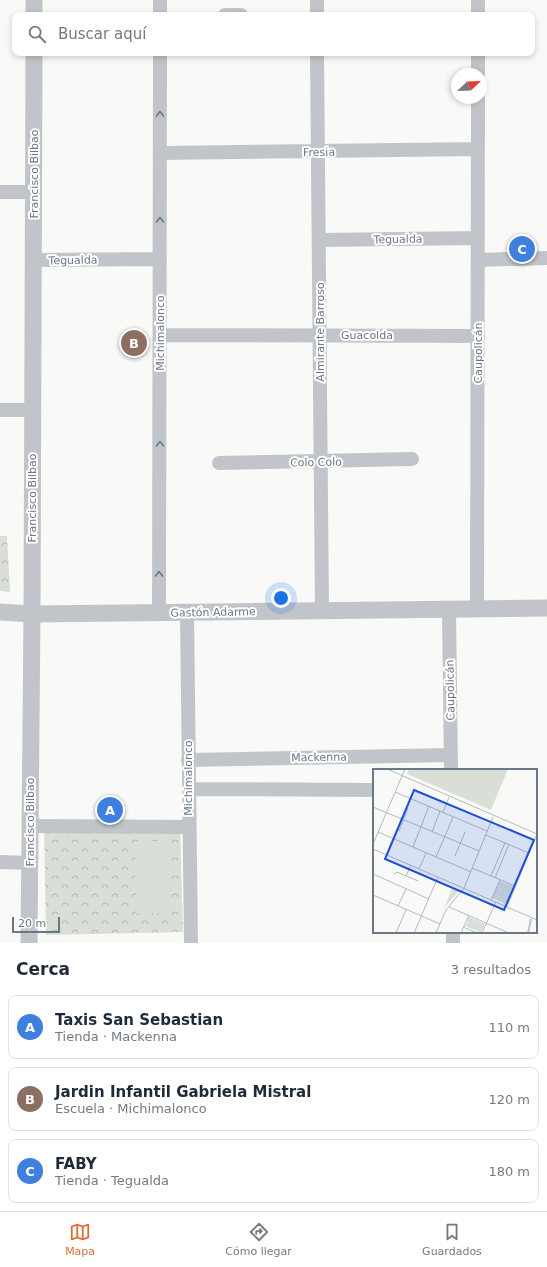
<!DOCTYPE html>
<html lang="es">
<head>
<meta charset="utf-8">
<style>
  body { margin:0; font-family:"DejaVu Sans",sans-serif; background:#f2f2f3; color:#1f2937 }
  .compass { position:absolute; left:451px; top:68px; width:36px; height:36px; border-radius:50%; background:#fff; box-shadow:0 2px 6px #0003; rotate:67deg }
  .scale { position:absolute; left:12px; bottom:10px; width:48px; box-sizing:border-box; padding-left:4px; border:2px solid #6a7787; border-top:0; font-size:11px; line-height:14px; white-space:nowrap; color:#6a7787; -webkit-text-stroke:3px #fff; paint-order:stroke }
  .you { position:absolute; left:281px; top:598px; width:14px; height:14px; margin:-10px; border:3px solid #fff; border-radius:50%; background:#1a73e8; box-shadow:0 0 0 6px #1a73e833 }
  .badge { display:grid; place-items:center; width:26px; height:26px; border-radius:50%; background:#dc7035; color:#fff; font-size:13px; font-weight:700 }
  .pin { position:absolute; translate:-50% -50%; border:2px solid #fff; box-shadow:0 1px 4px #0006 }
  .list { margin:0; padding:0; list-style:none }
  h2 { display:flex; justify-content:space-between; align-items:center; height:52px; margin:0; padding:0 16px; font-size:17px }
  h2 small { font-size:13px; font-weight:400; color:#747a83 }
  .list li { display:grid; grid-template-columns:26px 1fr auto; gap:12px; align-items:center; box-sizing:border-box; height:64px; margin:0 8px 8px; padding:0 8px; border:1px solid #e0e1e3; border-radius:8px }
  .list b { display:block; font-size:15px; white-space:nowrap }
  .list p { margin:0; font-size:13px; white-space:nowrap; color:#747a83 }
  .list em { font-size:13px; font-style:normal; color:#747a83 }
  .icon { flex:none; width:22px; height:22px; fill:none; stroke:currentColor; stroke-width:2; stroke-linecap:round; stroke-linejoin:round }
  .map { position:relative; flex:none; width:547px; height:943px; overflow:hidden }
  .search { position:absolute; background:#fff; box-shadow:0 2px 6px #0003; left:12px; right:12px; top:12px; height:44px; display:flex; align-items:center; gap:10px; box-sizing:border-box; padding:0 14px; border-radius:8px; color:#747a83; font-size:15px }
  .sheet { height:268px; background:#fff }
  nav { display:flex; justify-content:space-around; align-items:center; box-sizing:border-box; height:56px; border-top:1px solid #e0e1e3; background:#fff; font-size:11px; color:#747a83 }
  nav a { display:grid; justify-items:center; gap:2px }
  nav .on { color:#dc7035 }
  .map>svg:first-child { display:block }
</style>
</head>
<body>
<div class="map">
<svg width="547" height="943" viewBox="0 0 547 943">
  <defs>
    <pattern id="park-crowns" width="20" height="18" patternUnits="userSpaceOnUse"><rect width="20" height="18" fill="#d9ded7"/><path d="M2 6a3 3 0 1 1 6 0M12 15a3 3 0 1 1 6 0" fill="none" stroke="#b4b9b4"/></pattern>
  </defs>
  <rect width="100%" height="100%" fill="#f9faf8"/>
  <!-- park -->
  <path fill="url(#park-crowns)" d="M0 536H7L10 592 0 591Z
    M180 822 183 932 46 935 44 825Z"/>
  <!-- pitch -->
  <path fill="#d9ded7" d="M136 841H171V913H136Z"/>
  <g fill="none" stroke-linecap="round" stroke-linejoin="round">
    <!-- minor -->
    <path stroke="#c1c5c9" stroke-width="14" d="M317 0V15
      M160 15V0
      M225 15H241
      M478 15V0
      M317 53 322 611
      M478 74V53
      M160 153 478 149
      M0 192H34
      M319 240 478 238
      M34 260 160 259
      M478 260 547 258
      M160 335 478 336
      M0 410H33
      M219 463 412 459
      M449 609 451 770
      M477 609 478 98
      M187 612 191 943
      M159 613 160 53
      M188 760 450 755
      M189 789 374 790
      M30 826 189 827
      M0 862 30 863
      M453 932V943"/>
    <!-- tertiary -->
    <path stroke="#c1c5c9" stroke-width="17" d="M34 0V15
      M0 612 32 614 547 608
      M29 943 32 614 34 53"/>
  </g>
  <!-- one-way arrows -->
  <defs><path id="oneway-chevron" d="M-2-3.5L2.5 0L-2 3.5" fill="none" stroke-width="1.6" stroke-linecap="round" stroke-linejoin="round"/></defs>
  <g stroke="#6a7787">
    <use href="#oneway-chevron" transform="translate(160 114) rotate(-90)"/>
    <use href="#oneway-chevron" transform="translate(160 220) rotate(-90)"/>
    <use href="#oneway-chevron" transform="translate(160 444) rotate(-90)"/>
    <use href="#oneway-chevron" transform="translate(159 574) rotate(-90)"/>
  </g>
  <g text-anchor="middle" stroke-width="4" stroke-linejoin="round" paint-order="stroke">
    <!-- street labels -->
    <g font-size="11" fill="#6a7787" stroke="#fff">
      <text transform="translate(319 152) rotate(-1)" y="4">Fresia</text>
      <text transform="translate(34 174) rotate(-90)" y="4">Francisco Bilbao</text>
      <text transform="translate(398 239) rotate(-1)" y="4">Tegualda</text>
      <text transform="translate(73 260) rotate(-1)" y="4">Tegualda</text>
      <text transform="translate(320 332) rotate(-90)" y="4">Almirante Barroso</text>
      <text transform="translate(160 333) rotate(-90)" y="4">Michimalonco</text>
      <text x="367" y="339">Guacolda</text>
      <text transform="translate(478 353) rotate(-90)" y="4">Caupolicán</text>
      <text transform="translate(316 462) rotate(-1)" y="4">Colo Colo</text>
      <text transform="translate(32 498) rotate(-90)" y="4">Francisco Bilbao</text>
      <text transform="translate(213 612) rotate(-1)" y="4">Gastón Adarme</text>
      <text transform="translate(450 690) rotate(-91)" y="4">Caupolicán</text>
      <text transform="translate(319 757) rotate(-1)" y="4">Mackenna</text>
      <text transform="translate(188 778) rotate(-90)" y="4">Michimalonco</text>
      <text transform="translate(30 822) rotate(-90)" y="4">Francisco Bilbao</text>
    </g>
  </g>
  <!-- overview -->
  <g transform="translate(373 769)">
    <rect width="164" height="164" fill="#f9faf8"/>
    <path d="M96 148 112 155 108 164 93 157Z" fill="#d9ded7"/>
    <path d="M126 112 140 117 133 135 119 129ZM80 118 87 121 71 139Z" fill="#d9ded7"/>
    <path d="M36 0H135L118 41 34 5Z" fill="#d9ded7"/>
    <path fill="none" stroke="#bbc4ca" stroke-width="2" d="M155 164 158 150"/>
    <path fill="none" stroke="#b3bac1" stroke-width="1" d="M14 0 164 65M22 23 114 62M0 38 106 82M70 43 76 28M26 62 35 39M5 63 98 103M59 63 67 42M113 66 156 84M0 75 32 0M40 78 56 37M0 80 164 151M82 87 92 63M63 88 80 48M99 99 142 117M46 100 53 84M0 105 56 130M21 105 24 103 45 112M33 107 38 96M118 107 132 74M122 109 136 75M0 126 67 155M118 131 127 111M25 137 33 120M76 138 136 164M134 138 164 65M90 158 104 164M23 164 33 141M41 164 65 108M63 164 73 141 91 119 120 48M88 164 96 146M109 164 123 133"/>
    <path fill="#1d4ed8" fill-opacity="0.15" stroke="#1d4ed8" stroke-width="2" d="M41 21 161 71 131 141 12 90Z"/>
    <rect width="164" height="164" fill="none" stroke="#6a7787" stroke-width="2"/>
  </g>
</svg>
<svg class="compass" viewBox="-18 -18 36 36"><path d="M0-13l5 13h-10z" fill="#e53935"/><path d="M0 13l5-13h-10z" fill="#747a83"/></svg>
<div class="scale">20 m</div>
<div class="you"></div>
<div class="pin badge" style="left:110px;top:810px;background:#3f7fe0">A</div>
<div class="pin badge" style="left:134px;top:343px;background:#8d6e63">B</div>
<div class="pin badge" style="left:522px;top:249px;background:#3f7fe0">C</div>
<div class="search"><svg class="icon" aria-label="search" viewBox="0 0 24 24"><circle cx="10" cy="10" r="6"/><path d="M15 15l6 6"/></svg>Buscar aquí</div>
</div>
<section class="sheet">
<h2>Cerca<small>3 resultados</small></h2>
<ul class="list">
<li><span class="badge" style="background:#3f7fe0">A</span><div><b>Taxis San Sebastian</b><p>Tienda · Mackenna</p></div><em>110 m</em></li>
<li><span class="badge" style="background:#8d6e63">B</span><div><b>Jardin Infantil Gabriela Mistral</b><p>Escuela · Michimalonco</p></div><em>120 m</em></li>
<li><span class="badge" style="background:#3f7fe0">C</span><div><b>FABY</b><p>Tienda · Tegualda</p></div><em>180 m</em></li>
</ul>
</section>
<nav>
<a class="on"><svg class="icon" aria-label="map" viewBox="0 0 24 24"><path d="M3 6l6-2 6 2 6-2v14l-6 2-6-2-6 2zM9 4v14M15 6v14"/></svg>Mapa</a>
<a><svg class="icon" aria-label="directions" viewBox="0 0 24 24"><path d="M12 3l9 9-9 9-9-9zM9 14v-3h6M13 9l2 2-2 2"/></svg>Cómo llegar</a>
<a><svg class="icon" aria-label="saved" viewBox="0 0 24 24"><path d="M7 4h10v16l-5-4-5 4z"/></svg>Guardados</a>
</nav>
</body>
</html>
